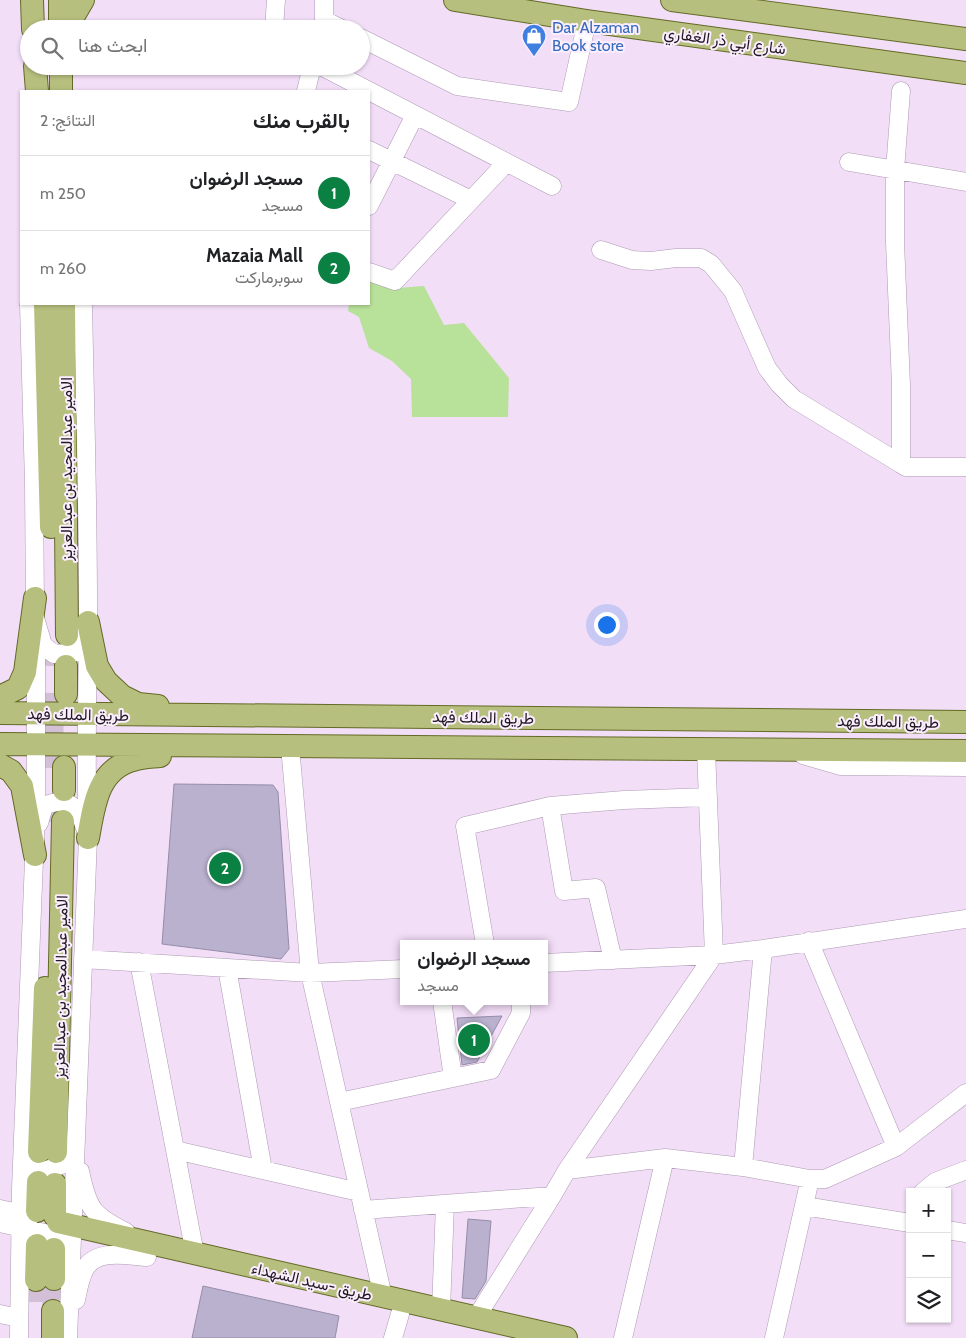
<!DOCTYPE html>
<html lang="ar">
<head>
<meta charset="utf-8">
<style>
  body { margin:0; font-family:Cabin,Vazirmatn,sans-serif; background:#f6f6f6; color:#202124; direction:rtl }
  .controls { position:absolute; right:15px; bottom:15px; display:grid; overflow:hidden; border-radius:0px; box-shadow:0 1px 4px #0004 }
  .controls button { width:45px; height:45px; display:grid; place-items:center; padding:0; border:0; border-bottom:1px solid #e0e0e0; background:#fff; color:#202124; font:25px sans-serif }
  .you { position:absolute; left:606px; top:624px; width:18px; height:18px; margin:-12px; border:4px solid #fff; border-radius:50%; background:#1a73e8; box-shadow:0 0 0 8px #1a73e833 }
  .badge { display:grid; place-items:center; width:32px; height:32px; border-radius:50%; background:#0b8043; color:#fff; font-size:16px; font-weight:700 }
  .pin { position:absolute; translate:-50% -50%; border:2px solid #fff; box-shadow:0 1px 5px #0006 }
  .popup { position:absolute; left:400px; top:940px; width:148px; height:65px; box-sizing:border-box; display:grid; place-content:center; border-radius:0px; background:#fff; filter:drop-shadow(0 1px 4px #0005); font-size:16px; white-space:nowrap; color:#757577 }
  .popup b { font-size:19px; color:#202124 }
  .popup::after { content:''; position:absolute; left:50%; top:100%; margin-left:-10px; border:10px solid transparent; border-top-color:#fff }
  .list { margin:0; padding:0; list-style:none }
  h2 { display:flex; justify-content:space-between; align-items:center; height:65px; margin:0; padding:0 20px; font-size:21px }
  h2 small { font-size:16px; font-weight:400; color:#757577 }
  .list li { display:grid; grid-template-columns:32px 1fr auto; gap:15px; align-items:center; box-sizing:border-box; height:75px; padding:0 20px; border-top:1px solid #e0e0e0 }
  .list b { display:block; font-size:19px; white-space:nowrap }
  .list p { margin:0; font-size:16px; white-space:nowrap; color:#757577 }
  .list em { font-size:16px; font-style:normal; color:#757577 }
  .icon { flex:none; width:28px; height:28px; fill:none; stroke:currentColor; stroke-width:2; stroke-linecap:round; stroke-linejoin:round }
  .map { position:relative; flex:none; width:966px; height:1338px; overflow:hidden; direction:ltr }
  .search { position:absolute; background:#fff; box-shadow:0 1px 4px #0004; left:20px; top:20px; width:350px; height:55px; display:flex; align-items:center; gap:12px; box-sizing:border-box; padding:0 18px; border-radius:28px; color:#757577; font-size:19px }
  .panel { position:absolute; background:#fff; box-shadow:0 1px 4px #0004; left:20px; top:90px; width:350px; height:215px; border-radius:0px; direction:rtl }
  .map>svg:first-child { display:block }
</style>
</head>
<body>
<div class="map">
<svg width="966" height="1338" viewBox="0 0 966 1338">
  <rect width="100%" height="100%" fill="#f3def8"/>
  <!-- green -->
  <path fill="#b8e19a" d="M369 278 397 288 424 286 444 325 464 323 509 378 508 417H412L411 379 392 361 369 348 359 317 348 311 349 304H369Z"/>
  <!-- building -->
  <path fill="#b9b1ce" stroke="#958da9" d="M174 784 273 785 278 792 289 949 281 959 162 944Z
    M502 1016 477 1062 462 1065 457 1018Z
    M468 1219 491 1221 486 1281 475 1299 462 1298Z
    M203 1286 339 1316 335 1338H192Z"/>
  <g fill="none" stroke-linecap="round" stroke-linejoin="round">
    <!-- major-tunnel -->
    <path stroke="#d3c0d8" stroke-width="22" stroke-dasharray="22 11" stroke-linecap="butt" d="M53 666 54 635
      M52 768 53 693
      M51 822 52 791
      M36 1280 37 1312
      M53 1311 54 1279"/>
    <defs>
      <path id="minor" d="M324 0V20L342 29
        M274 29 276 0
        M361 38 457 86 569 102 587 21
        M321 66 552 186
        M306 91 312 66
        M901 91 895 170V242L901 385V464L906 467H966
        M369 150 471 200
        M849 162 966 182
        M369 206 415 115
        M601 250 632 260 651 261 676 258H701L711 264 733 291 767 368 779 384 794 399 901 464
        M369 272 395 281 506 163
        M29 304 34 483 35 611
        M35 618 43 645 54 654 78 652 81 648 85 632
        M290 746 310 973 383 1297
        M706 749 714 955 763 949 966 919
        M803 755 841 766 966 767
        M550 806 564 891 596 888 613 960
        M39 823 44 806C66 796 79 806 85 828
        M809 941 896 1147
        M485 944 465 826 550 806 624 800 708 797
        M83 959 310 973 404 969
        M139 962 195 1254
        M227 968 263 1170
        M442 1001 453 1078
        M339 1102 491 1070 521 1013V1001
        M23 1150 27 1164 33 1168 44 1171 64 1164 75 1147
        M175 1150 359 1192
        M743 1167 763 949
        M567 1170 665 1158 743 1167 810 1179H825L896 1147 966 1093
        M80 1171C88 1209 92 1215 126 1232
        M923 1192 935 1182 966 1170
        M804 1206 910 1223
        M0 1209 31 1216
        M363 1210 552 1196 567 1170 714 955 544 963
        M0 1223 58 1236
        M947 1230 966 1233
        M76 1300C78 1290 80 1278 85 1269 96 1248 128 1256 147 1257
        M441 1310 445 1204
        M0 1314 19 1318
        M476 1318 552 1196
        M19 1338 21 1189 36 809V652
        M68 1338 88 838C85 761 88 684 88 607 88 506 85 405 83 304
        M393 1338 400 1314
        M623 1338 665 1158
        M774 1338 810 1179"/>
      <path id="major" d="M32 0 33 29
        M60 0V29
        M455 0 587 21 966 73
        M672 0 966 39
        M66 29 83 0
        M35 66 37 91
        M61 66V91
        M45 304 51 527
        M64 304 67 635
        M88 622 97 666 106 681 122 696 138 704 158 706
        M66 694V666
        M0 697 18 688 25 672 35 598
        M0 713 966 722
        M0 744 966 751
        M0 765 11 771 22 786 35 855
        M64 790V767
        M88 838C94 806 97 770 133 760 142 757 151 757 160 756
        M39 1152 45 988
        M56 1152 63 821
        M37 1211 38 1182
        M55 1216V1184
        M58 1222 566 1338
        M54 1279V1249
        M36 1280 37 1245
        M53 1338V1311"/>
    </defs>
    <!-- minor casing -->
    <use href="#minor" stroke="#ae9ab3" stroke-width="19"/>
    <!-- major casing -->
    <use href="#major" stroke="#636a26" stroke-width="24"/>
    <!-- minor -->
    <use href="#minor" stroke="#fff" stroke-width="18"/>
    <!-- major -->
    <use href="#major" stroke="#b7bf7e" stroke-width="22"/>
  </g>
  <!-- icons -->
  <defs>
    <symbol id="shop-pin" viewBox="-11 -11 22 30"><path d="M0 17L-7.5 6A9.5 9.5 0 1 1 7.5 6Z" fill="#3f7fe0" stroke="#fbeefe"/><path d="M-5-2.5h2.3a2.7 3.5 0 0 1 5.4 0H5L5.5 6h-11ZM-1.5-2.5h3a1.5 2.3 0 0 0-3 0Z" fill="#fff"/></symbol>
  </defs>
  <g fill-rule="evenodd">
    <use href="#shop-pin" x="520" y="22" width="28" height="38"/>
  </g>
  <g text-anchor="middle" stroke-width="4" stroke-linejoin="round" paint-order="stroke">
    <!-- shop labels -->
    <g font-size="16" fill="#366cbe" stroke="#fbeefe" text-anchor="start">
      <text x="552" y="33">Dar Alzaman<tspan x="552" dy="18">Book store</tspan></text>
    </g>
    <!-- street labels -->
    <g font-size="16" fill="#201922" stroke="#fbeefe">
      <text transform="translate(725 40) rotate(8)" y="6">شارع أبي ذر الغفاري</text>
      <text transform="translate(66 469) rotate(-90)" y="6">الامير عبدالمجيد بن عبدالعزيز</text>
      <text transform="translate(78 714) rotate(1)" y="6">طريق الملك فهد</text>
      <text transform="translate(483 717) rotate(1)" y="6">طريق الملك فهد</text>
      <text transform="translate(888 721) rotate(1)" y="6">طريق الملك فهد</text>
      <text transform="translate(60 987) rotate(-89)" y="6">الامير عبدالمجيد بن عبدالعزيز</text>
      <text transform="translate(312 1281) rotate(13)" y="6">طريق -سيد الشهداء</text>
    </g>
  </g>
</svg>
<div class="controls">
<button>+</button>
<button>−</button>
<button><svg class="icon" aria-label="layers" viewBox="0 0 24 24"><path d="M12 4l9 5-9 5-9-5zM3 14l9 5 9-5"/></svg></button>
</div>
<div class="you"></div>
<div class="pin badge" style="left:474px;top:1040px">1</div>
<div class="popup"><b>مسجد الرضوان</b>مسجد</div>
<div class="pin badge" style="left:225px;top:868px">2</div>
<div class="search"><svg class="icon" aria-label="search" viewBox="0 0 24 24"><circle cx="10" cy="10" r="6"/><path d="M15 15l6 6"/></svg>ابحث هنا</div>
<section class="panel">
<h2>بالقرب منك<small>النتائج: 2</small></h2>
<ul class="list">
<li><span class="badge">1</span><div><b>مسجد الرضوان</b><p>مسجد</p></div><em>250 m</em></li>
<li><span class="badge">2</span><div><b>Mazaia Mall</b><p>سوبرماركت</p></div><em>260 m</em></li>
</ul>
</section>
</div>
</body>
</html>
